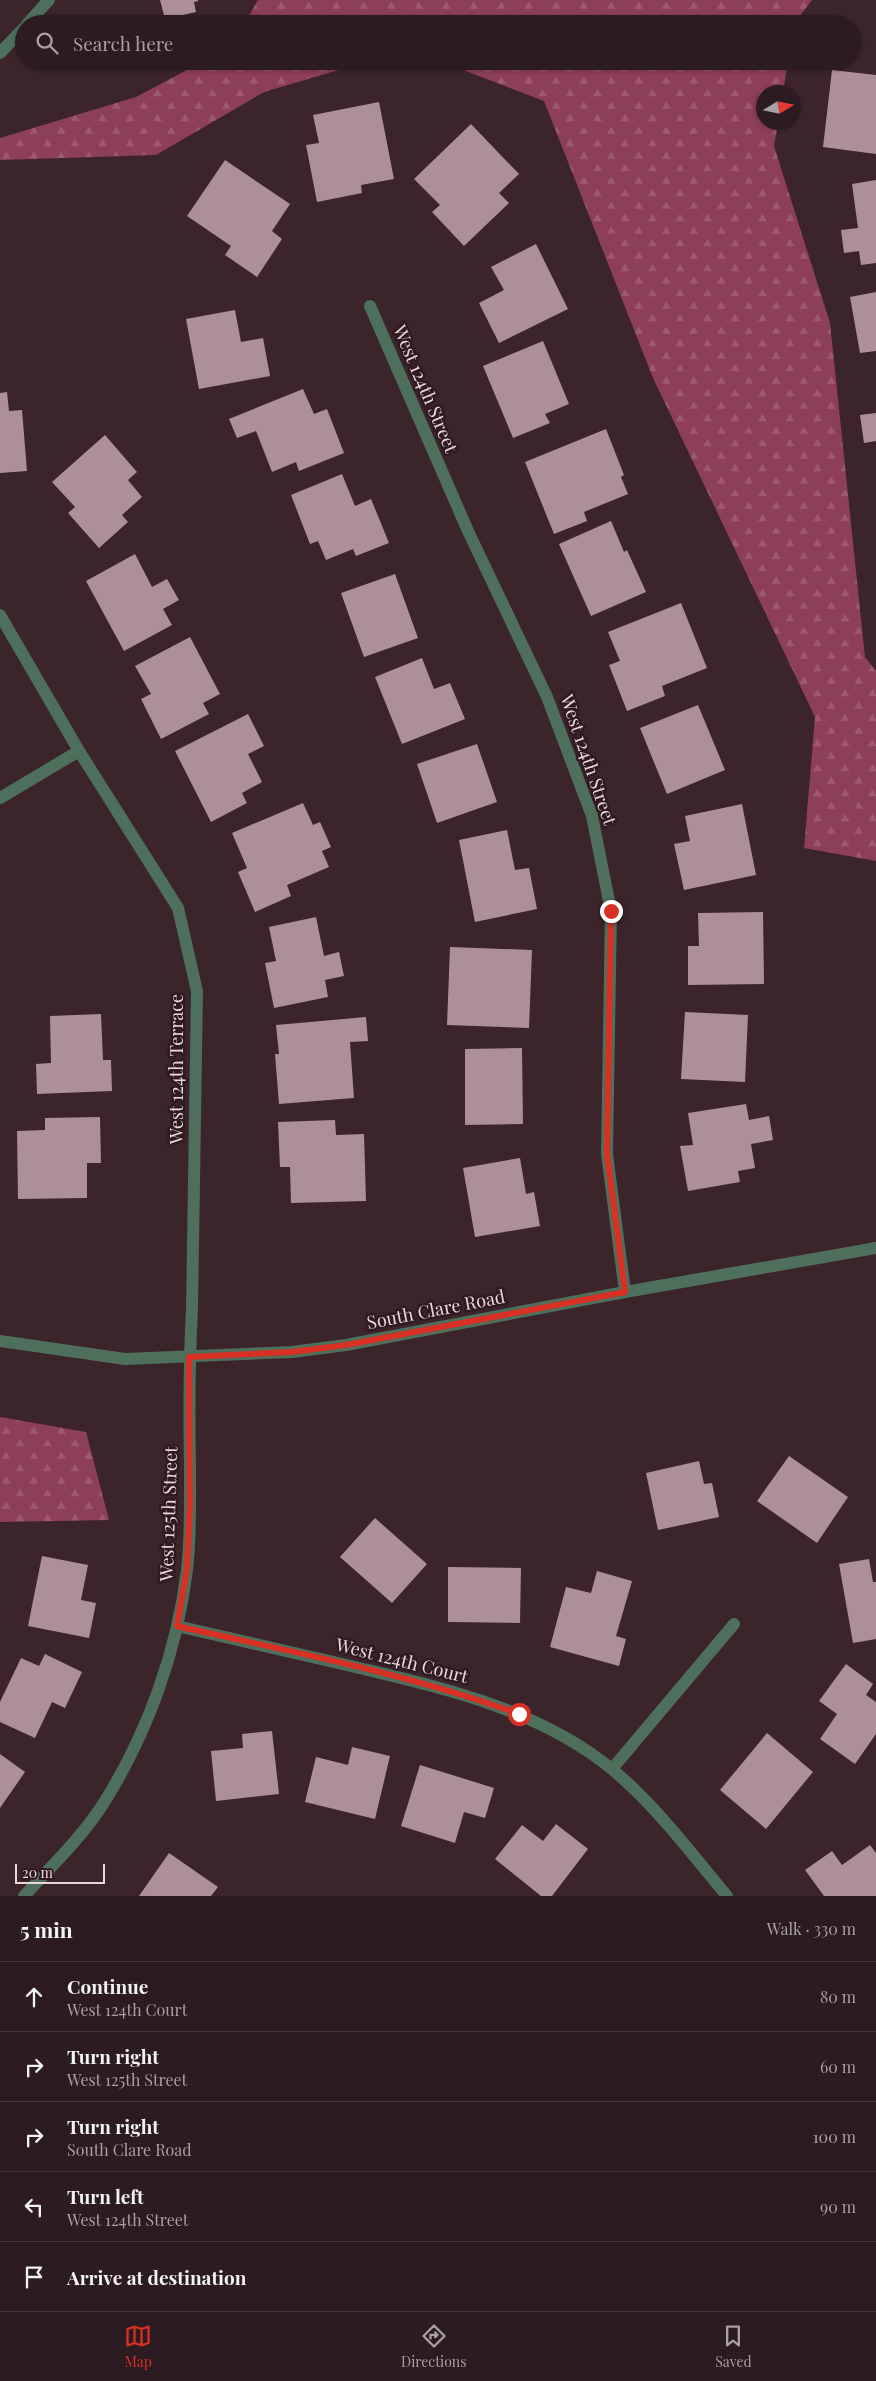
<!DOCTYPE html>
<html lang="en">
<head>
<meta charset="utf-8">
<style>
  body { margin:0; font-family:"Playfair Display",serif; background:#38282d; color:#f1f3f6 }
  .compass { position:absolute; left:756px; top:85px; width:45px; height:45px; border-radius:50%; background:#2c1b20; box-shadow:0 1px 4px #0004; rotate:80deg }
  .scale { position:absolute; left:15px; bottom:12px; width:90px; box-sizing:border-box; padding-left:5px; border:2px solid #e8d8dc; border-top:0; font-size:14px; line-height:18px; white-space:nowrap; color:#e8d8dc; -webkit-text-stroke:4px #301a21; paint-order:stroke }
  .stop { position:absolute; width:15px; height:15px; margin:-11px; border:4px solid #d93025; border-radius:50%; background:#fff }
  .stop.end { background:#d93025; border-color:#fff; box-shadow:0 1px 5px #0008 }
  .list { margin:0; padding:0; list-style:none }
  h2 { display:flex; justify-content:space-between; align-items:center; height:65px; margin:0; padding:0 20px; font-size:21px }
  h2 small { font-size:16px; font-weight:400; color:#a6a1a5 }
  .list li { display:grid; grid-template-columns:32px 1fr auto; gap:15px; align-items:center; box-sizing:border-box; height:70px; padding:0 20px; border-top:1px solid #48393e }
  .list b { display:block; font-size:19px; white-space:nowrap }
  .list p { margin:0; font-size:16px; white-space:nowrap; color:#a6a1a5 }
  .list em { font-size:16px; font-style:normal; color:#a6a1a5 }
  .icon { flex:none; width:28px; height:28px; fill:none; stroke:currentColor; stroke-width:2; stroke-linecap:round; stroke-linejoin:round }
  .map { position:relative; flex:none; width:876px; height:1896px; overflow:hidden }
  .search { position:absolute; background:#2c1b20; box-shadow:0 1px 4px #0004; left:15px; right:15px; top:15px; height:55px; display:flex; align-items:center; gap:12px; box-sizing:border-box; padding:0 18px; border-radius:28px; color:#a6a1a5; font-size:19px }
  .sheet { height:415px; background:#2c1b20 }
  nav { display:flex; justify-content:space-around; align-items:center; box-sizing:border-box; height:70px; border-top:1px solid #48393e; background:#2c1b20; font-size:14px; color:#a6a1a5 }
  nav a { display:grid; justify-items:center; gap:2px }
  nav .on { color:#d93025 }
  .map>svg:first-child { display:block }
</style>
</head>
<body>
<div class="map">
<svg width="876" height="1896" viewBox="0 0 876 1896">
  <defs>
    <pattern id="forest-firs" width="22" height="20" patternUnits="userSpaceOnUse" patternTransform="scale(1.25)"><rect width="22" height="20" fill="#8d3e59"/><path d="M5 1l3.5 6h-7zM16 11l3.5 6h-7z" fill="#9d5970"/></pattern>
  </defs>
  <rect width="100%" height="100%" fill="#3b242a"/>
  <!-- forest -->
  <path fill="url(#forest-firs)" d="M258 0H812L794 24H244Z
    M204 61H369L264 92 156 155 0 160V138L136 97Z
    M440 61H788L783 92H764V122L778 123 774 146 830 323 865 657 876 671V861L804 848 815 717 653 378 544 101Z
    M0 1417 86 1432 109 1520 0 1522Z"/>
  <!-- building -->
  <path fill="#ad9097" d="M160 0H198V1L194 2 196 12 165 19Z
    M832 70 876 75V154L823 147Z
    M379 102 394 179 361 185 362 193 317 202 306 145 319 143 313 115Z
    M471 124 519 174 499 193 509 203 464 246 432 212 440 205 414 179Z
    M225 160 290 204 272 231 282 239 257 277 225 255 231 246 187 216Z
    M876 180V263L861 265 859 251 844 253 841 230 858 228 852 184Z
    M536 244 568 309 499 343 479 303 504 290 491 267Z
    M876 292V351L860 353 850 297Z
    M235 310 241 342 263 338 270 376 199 389 186 319Z
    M543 341 569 404 545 414 550 423 513 438 483 366Z
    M303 389 314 414 327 409 344 453 299 471 296 462 272 472 256 431 237 438 229 419Z
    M7 392 9 411 22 410 27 471 0 473V393Z
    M876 413V441L864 443 860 415Z
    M606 429 624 475 621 477 628 494 584 512 587 521 554 534 525 462Z
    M105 435 137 472 128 480 142 497 122 515 128 522 99 548 68 513 75 507 52 482Z
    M342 474 355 506 371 499 389 543 356 556 353 549 326 560 318 541 310 544 291 495Z
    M611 521 624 552 627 550 646 592 591 616 559 544Z
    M135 554 152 587 167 579 179 600 163 609 172 625 124 651 86 581Z
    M395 574 418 638 364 657 341 593Z
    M681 603 707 668 662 686 665 696 627 711 609 665 620 661 608 632Z
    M190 637 220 694 203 703 209 714 161 739 141 699 151 694 135 666Z
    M422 658 434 689 450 683 465 719 402 744 375 677Z
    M698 705 725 770 667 794 640 728Z
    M248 714 264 746 248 754 262 782 242 793 247 803 211 822 175 751Z
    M477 744 497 802 437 823 417 764Z
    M303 803 313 825 320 822 331 847 322 851 329 867 287 885 291 896 255 912 238 872 247 868 232 833Z
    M742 804 756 875 684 890 674 844 690 841 685 816Z
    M507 830 515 870 529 868 537 909 475 922 459 840Z
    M763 912 764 984 688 985V946H699L698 913Z
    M316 917 324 956 339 952 344 976 325 980 328 997 274 1008 265 963 276 961 269 927Z
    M450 947 532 950 529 1028 447 1025Z
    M685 1012 748 1015 745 1082 681 1079Z
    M101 1014 103 1060H111L112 1091 37 1094 36 1064 51 1063 50 1016Z
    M366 1017 368 1041 350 1042 354 1098 279 1104 275 1054H279L276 1025Z
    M522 1048 523 1124 465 1125V1049Z
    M746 1104 749 1120 769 1116 773 1140 751 1144 755 1168 738 1171 740 1182 688 1191 680 1146 693 1145 688 1113Z
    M100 1117 101 1163H87V1198L18 1199 17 1131 45 1130V1118Z
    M335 1120 336 1135 364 1134 366 1201 291 1203 290 1167H280L278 1122Z
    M520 1158 526 1194 534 1192 540 1226 475 1237 463 1168Z
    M789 1456 848 1497 817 1543 757 1501Z
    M699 1461 704 1484 712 1483 719 1517 658 1530 646 1473Z
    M375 1518 427 1564 392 1603 340 1557Z
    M42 1556 88 1565 81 1600 96 1603 89 1638 28 1626Z
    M869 1559 873 1582H876V1639L853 1643 839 1564Z
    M448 1567 521 1568 520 1623 448 1622Z
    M597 1571 632 1581 616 1636 626 1639 619 1666 550 1647 566 1587 591 1593Z
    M45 1654 82 1672 65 1708 52 1702 35 1738 0 1722V1702L21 1658 39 1666Z
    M846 1664 873 1684 866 1695 876 1702V1734L855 1764 820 1739 837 1714 819 1701Z
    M272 1731 279 1794 216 1801 211 1751 243 1748 242 1734Z
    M767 1733 813 1772 766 1829 720 1790Z
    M352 1747 390 1756 375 1819 305 1802 316 1757 348 1765Z
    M0 1754 25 1772 0 1808Z
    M420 1765 494 1788 485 1818 464 1812 455 1843 401 1826Z
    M556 1824 588 1849 552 1896H541L495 1859 522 1825 543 1841Z
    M870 1845 876 1853V1896H824L805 1870 832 1851 842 1865Z
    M169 1853 218 1887 211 1896H139Z"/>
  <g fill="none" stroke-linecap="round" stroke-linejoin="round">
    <!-- minor -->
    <path stroke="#4d6f5c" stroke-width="12" d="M27 24 49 0
      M0 53 24 28
      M370 306 468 531 547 697 592 816 611 911 607 1154 625 1292
      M0 615 79 751 178 908 197 991 192 1309C189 1362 189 1415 190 1468 190 1502 191 1537 187 1570 177 1651 148 1732 105 1801 84 1835 51 1867 24 1896
      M0 798 79 751
      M177 1626C235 1639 293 1653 351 1666 442 1688 538 1708 613 1770 656 1806 691 1853 727 1896
      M612 1769 734 1624"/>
    <!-- tertiary -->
    <path stroke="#4d6f5c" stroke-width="12" d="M0 1341 125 1359 292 1352 346 1345 625 1292 876 1248"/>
  </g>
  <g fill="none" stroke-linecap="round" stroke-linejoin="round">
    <!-- route -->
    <path stroke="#d93025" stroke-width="6" d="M519 1714C409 1674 292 1652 177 1626L187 1569 190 1507 189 1357 292 1352 346 1345 625 1292 607 1154 611 911"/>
  </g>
  <g text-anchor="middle" stroke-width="5" stroke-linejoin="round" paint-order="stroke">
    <!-- street labels -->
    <g font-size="18" fill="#e8d8dc" stroke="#301a21">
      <text transform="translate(425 389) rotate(67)" y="6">West 124th Street</text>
      <text transform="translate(588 760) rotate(71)" y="6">West 124th Street</text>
      <text transform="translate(177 1069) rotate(-90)" y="6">West 124th Terrace</text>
      <text transform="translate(436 1310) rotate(-11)" y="6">South Clare Road</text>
      <text transform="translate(169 1514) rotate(-88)" y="6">West 125th Street</text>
      <text transform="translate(402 1661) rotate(14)" y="6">West 124th Court</text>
    </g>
  </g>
</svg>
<svg class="compass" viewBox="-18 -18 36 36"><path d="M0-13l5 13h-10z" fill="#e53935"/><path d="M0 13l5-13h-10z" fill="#a6a1a5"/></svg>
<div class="scale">20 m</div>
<div class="stop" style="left:519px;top:1714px"></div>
<div class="stop end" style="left:611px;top:911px"></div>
<div class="search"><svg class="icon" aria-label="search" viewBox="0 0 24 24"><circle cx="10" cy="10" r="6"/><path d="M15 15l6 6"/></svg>Search here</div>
</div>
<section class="sheet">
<h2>5 min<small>Walk · 330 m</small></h2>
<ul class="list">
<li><svg class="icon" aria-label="ahead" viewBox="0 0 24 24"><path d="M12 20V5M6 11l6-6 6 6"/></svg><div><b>Continue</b><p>West 124th Court</p></div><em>80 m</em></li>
<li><svg class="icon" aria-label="right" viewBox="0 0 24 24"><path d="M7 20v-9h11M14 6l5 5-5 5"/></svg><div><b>Turn right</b><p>West 125th Street</p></div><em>60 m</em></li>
<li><svg class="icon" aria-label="right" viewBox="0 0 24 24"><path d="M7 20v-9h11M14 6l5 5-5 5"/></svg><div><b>Turn right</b><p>South Clare Road</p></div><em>100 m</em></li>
<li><svg class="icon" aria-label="left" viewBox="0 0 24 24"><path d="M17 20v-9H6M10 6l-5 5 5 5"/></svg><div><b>Turn left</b><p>West 124th Street</p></div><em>90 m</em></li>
<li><svg class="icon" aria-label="arrive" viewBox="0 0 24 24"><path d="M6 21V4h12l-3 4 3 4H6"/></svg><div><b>Arrive at destination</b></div></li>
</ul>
</section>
<nav>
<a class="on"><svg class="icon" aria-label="map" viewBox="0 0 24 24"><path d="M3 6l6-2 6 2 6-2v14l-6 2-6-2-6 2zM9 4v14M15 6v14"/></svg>Map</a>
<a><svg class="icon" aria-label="directions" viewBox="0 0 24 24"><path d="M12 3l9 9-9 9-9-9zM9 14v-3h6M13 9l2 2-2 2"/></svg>Directions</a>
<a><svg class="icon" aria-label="saved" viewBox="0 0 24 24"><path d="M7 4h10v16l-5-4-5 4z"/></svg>Saved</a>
</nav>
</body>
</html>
